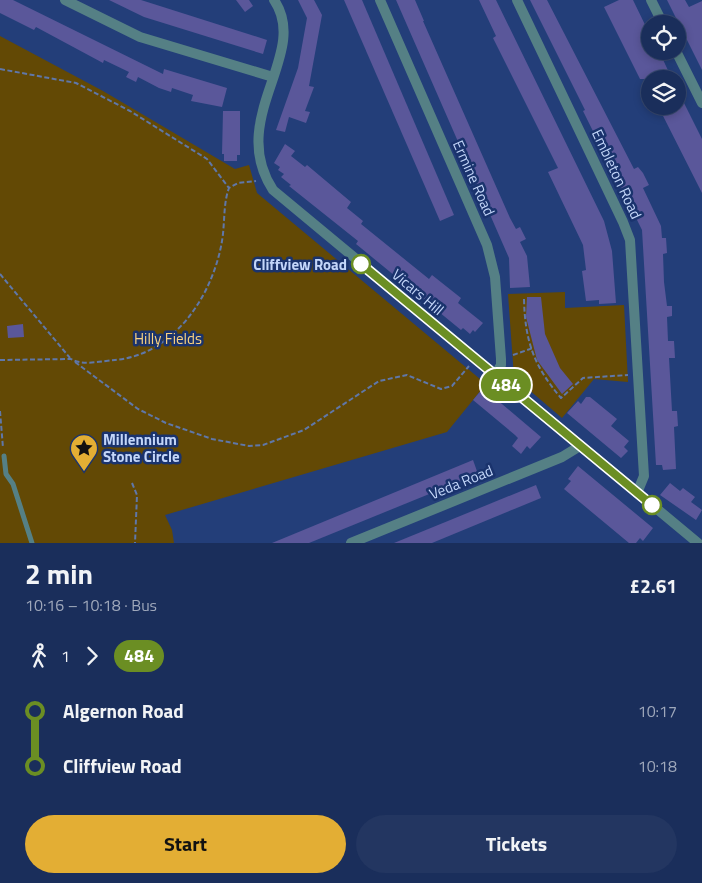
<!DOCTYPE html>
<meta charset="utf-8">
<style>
:root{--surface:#1a2e5b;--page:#233661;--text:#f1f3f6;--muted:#9fa8bb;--line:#384a71;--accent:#e3ae34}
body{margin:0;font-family:"Titillium Web",sans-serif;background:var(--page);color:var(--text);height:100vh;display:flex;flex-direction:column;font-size:19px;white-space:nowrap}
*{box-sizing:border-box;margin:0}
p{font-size:16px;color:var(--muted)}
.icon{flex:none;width:28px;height:28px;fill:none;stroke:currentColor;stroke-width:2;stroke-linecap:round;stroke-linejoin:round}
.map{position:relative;height:543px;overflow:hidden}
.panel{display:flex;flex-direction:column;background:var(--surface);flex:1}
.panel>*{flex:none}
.badge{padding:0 10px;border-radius:16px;font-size:18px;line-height:32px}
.tools{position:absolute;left:641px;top:15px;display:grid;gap:10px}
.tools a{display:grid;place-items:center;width:45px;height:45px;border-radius:50%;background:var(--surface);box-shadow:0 2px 8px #0003,0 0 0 1px var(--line);font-size:25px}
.map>.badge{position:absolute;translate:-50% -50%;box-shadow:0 0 0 2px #fff}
.legs{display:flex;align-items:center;gap:8px;height:55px;padding:0 25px;font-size:16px}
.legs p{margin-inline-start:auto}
.overview{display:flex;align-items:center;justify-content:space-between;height:85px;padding:0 25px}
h1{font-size:28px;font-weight:700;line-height:38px}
.button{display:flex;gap:10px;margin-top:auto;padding:10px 25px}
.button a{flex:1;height:58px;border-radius:30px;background:var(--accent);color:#111;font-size:20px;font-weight:700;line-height:58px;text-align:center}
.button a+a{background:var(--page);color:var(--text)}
ul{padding:0 25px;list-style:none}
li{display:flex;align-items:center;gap:18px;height:55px;font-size:19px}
li i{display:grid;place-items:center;width:8px;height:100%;margin:0 6px;background:currentColor}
li i::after{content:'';width:12px;height:12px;margin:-6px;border:4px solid;border-radius:50%;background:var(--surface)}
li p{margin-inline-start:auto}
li:first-child i{background:linear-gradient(#0000 50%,currentColor 0)}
li:last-child i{background:linear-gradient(currentColor 50%,#0000 0)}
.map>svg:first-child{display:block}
.green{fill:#634905}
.building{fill:#5a579a}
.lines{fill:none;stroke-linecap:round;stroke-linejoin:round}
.path{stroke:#5f77a9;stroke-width:2;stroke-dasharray:5 2.5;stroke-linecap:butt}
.service{stroke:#558085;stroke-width:5}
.minor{stroke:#558085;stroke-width:10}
.line-1-casing{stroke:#fff;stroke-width:11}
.line-1{stroke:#6b8e23;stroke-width:8}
.stop-1-dot{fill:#fff;stroke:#6b8e23;stroke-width:2.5}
.labels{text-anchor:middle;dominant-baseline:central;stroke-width:5;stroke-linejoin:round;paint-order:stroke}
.street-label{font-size:15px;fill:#c3d6f9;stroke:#1a336d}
.stop-label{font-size:15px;font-weight:bold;fill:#c3d6f9;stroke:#1a336d;text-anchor:end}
.park-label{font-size:15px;fill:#fbd381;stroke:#1a336d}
.poi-label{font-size:15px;font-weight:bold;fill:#c3d6f9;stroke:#1a336d;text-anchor:start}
</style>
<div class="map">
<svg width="702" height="543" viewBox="0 0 702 543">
<rect width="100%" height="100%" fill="#233e79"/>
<g class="green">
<path d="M0,36l103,55 132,78 14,-4 8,28 229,191 -39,48 -282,83 7,15 2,13h-174z"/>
<path d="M565,292v16l59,-3 4,77 -34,-3 -32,39 -48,-41 -6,-83z"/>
</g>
<g class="building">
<path d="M0,0h13l150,74 1,-5 63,19 -5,19 -31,-6 2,-6 -21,-7 -1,4 -12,-4 -21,-11 -2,5 -10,-5 3,-5 -25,-12 -1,3 -67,-36 -2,3 -34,-17z"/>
<path d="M109,0h32l126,40 -4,14 -119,-37z"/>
<path d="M236,0h13l4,6 -8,6z"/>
<path d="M298,0h16l8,15 -13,71 5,1 -9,24 5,1 -4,11 -17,-6 -4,15 -9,-2 22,-62 9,-50z"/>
<path d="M344,0h18l92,215 -14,6z"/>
<path d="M396,0h19l9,21h-1l87,197 6,11 4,-2 6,12 -6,3 7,14 3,31 -20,1 -1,-30z"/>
<path d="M479,0h17l108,221 8,30 4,52 -17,1v-4l-13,1 -4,-30 4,-1 -3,-25 -35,-73 10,-4 -65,-130 3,-2z"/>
<path d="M530,0h17l87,169 4,-2 5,6 6,12 -6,3 18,38 1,12h4l1,15 -4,1 1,28 3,24h5v10l-5,1 1,24h6l1,17h-6l3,53h5l1,15 -4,1 2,42 -13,1 -1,-5h-6l-14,-235 -59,-119 2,-1z"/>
<path d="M619,0h14l17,35v16h9l13,28h-32l-36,-72z"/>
<path d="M667,0h18l4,7 13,-6v69z"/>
<path d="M678,91l24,48v54l-44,-87h20z"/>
<path d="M223,111h17v44h-3v6h-13v-7h-2z"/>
<path d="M285,144l10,7 -4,5 14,11 2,-2 44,37 -4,6 16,13 -2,3 68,55 3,-4 29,23 -3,5 25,20 -8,9 -2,-2 -3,4 -7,-6 -2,2 -105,-86 2,-3 -69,-55 2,-1 -10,-8 3,-3 -6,-4 2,-3 -6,-4z"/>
<path d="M527,297h14l4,37 15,34 13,16 -11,10 -25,-34 -11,-43z"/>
<path d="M23,324l1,13 -16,1 -1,-12z"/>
<path d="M483,388l58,49 -11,12 -3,-3 -6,8 -9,-8 6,-8 -3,-3 -42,-35z"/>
<path d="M586,397h4l27,22 -6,7 18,15 -5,6 4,4 -7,7 -54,-45 11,-12 3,3z"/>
<path d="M473,460l5,14 -34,14 -135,55h-37z"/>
<path d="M578,466l75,62 -10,13 -3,-3 -4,5h-7l-65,-54 7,-8 -3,-2z"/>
<path d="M670,483l10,8 3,-3 12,9 -4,5 11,8 -6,10 -36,-25z"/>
<path d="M536,485l5,13 -109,45h-38z"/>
</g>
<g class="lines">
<g class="path">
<path d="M0,69l76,14 54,28 77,48 22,29"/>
<path d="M0,274l70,84"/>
<path d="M524,299c1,43 10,67 37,99l22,-20 45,-3"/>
<path d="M513,355l20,-7"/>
<path d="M0,360l71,-1c11,7 31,2 44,1 59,-5 98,-65 107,-119 3,-17 1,-37 7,-53l9,-5 18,-2"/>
<path d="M75,362l63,47 28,14 46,16 37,7 14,-1 41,-15 75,-49 28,-6 34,14 11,-3 17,-20"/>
<path d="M0,411l3,37"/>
<path d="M132,483l5,12 -2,48"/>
</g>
<path class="service" d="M4,456l2,18 7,10 19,59"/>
<g class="minor">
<path d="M65,0l75,37 133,40"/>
<path d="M274,0c37,54 -48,118 -1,190l425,353"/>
<path d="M380,0l107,245 8,32 6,82v6l-6,10"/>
<path d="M517,0l106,222 7,18 14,236 -7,17"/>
<path d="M651,0l12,24"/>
<path d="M676,51l26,52"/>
<path d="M351,543l211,-86 18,-11"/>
</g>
</g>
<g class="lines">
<g class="line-1-casing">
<path id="line-1" d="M361,264l291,241"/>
</g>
<use href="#line-1" class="line-1"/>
</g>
<defs>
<g id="sight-pin" transform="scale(1.4375)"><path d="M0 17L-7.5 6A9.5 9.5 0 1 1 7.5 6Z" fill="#e3ae34" stroke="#1a336d"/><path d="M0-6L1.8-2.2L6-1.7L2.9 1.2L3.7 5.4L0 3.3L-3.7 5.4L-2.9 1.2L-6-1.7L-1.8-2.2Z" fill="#111"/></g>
</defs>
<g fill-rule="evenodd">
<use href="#sight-pin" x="84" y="448"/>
</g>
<g class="stop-1-dot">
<circle cx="361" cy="264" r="9"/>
<circle cx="652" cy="505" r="9"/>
</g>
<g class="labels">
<g class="street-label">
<text transform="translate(617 174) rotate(65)">Embleton Road</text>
<text transform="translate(474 178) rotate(66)">Ermine Road</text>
<text transform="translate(418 292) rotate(40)">Vicars Hill</text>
<text transform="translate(461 482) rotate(-22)">Veda Road</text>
</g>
<g class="stop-label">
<text x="347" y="264">Cliffview Road</text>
</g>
<g class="park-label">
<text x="168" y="338">Hilly Fields</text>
</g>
<g class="poi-label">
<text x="103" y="439">Millennium<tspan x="103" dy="17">Stone Circle</tspan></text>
</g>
</g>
</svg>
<div class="tools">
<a><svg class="icon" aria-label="locate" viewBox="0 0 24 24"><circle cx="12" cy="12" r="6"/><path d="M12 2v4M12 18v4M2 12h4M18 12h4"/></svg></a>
<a><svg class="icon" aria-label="layers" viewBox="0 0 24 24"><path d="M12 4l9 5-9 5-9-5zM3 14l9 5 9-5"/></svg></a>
</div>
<b class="badge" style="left:506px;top:385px;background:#6b8e23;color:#fff">484</b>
</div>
<section class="panel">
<div class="overview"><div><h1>2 min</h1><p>10:16 – 10:18 · Bus</p></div><b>£2.61</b></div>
<div class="legs"><svg class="icon" aria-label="walk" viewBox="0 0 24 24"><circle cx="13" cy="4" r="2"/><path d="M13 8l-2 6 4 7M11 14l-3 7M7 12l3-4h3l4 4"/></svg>1<svg class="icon" aria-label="forward" viewBox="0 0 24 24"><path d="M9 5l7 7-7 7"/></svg><b class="badge" style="background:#6b8e23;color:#fff">484</b></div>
<ul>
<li><i style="color:#6b8e23"></i><b>Algernon Road</b><p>10:17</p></li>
<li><i style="color:#6b8e23"></i><b>Cliffview Road</b><p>10:18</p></li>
</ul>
<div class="button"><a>Start</a><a>Tickets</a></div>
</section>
